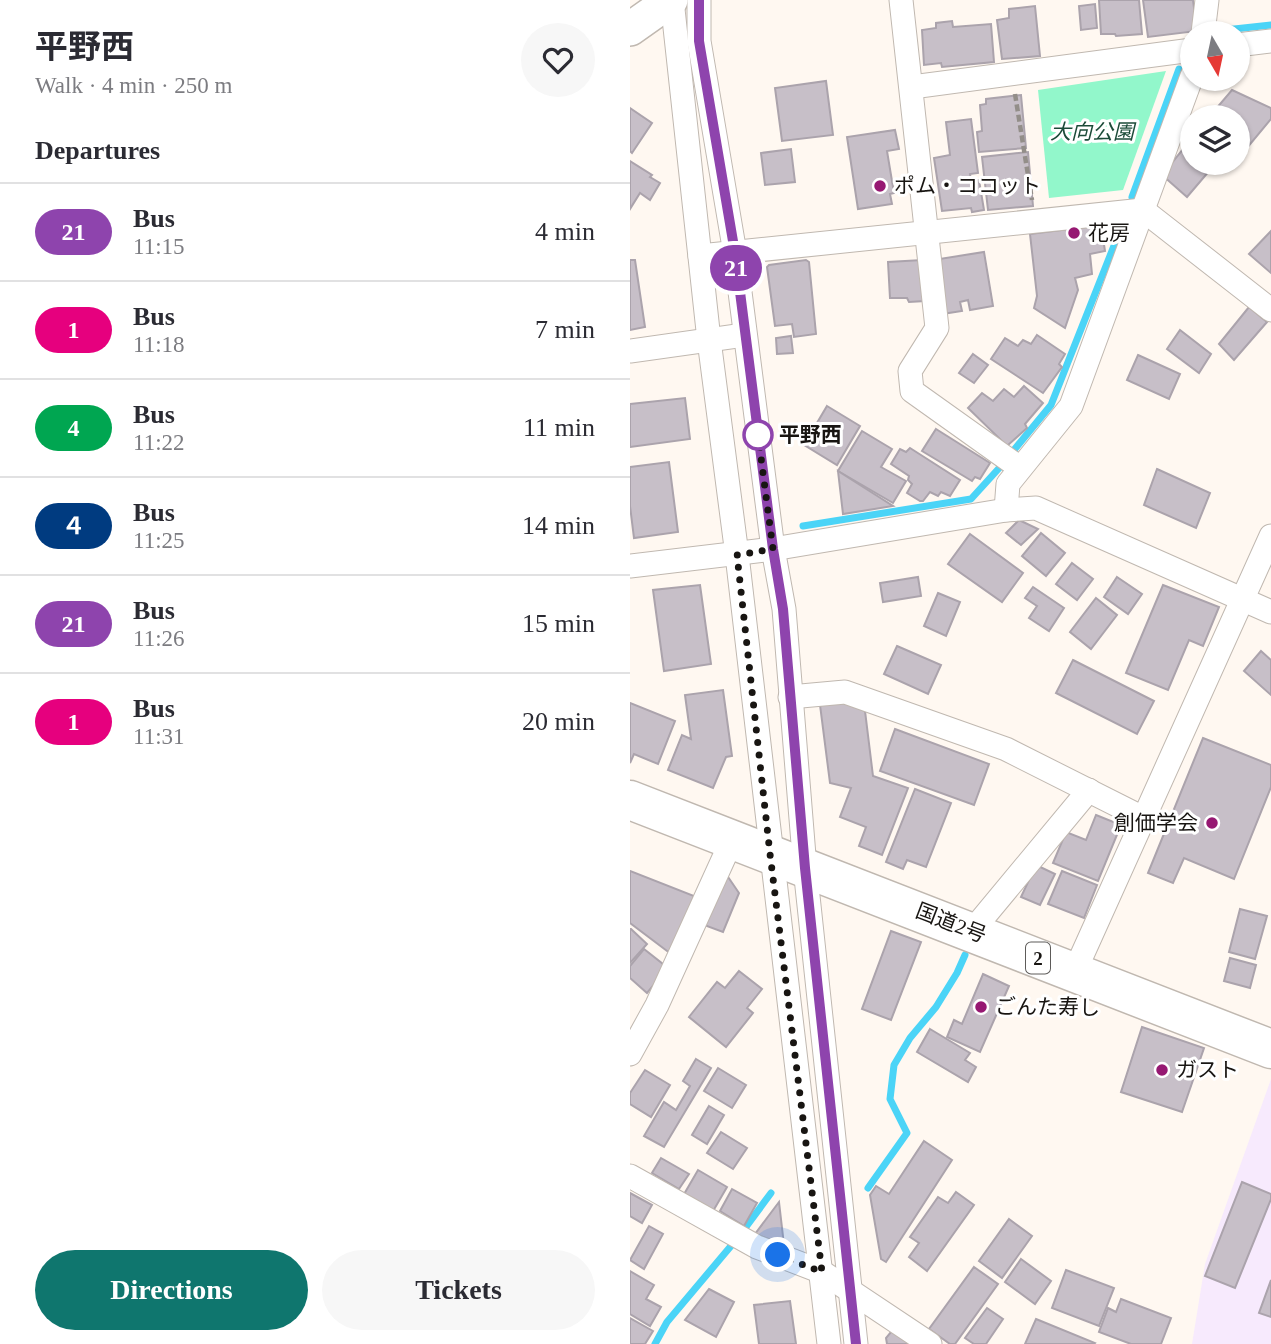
<!DOCTYPE html>
<meta charset="utf-8">
<style>
:root{--surface:#fff;--page:#f7f7f7;--text:#2b2b33;--muted:#7c7c81;--line:#e1e1e2;--accent:#0f766e}
body{margin:0;font-family:"Times New Roman","Noto Sans JP",serif;background:var(--page);color:var(--text);height:100vh;display:flex;flex-direction:column;font-size:26px;white-space:nowrap}
*{box-sizing:border-box;margin:0}
p{font-size:23px;color:var(--muted)}
.icon{flex:none;width:38px;height:38px;fill:none;stroke:currentColor;stroke-width:2;stroke-linecap:round;stroke-linejoin:round}
.map{position:relative;flex:1;overflow:hidden}
.side{display:flex;flex-direction:column;background:var(--surface);width:630px}
.side>*{flex:none}
.badge{padding:0 14px;border-radius:23px;font-size:24px;line-height:46px}
.needle{width:46px;rotate:171deg}
.fabs{position:absolute;left:550px;top:21px;display:grid;gap:14px}
.fabs a{display:grid;place-items:center;width:70px;height:70px;border-radius:50%;background:var(--surface);box-shadow:0 2px 5px #0004;font-size:35px}
.you{position:absolute;width:35px;height:35px;margin:-18px;border:5px solid #fff;border-radius:50%;background:#1a73e8;box-shadow:0 0 0 10px #1a73e833}
.map>.badge{position:absolute;translate:-50% -50%;box-shadow:0 0 0 4px #fff}
h2{padding:0 35px;font-size:26px;line-height:63px}
.round{display:grid;place-items:center;flex:none;width:74px;height:74px;border-radius:37px;background:var(--page)}
.summary{display:flex;align-items:center;justify-content:space-between;height:119px;padding:0 35px}
h1{font-size:33px;font-weight:700;line-height:52px}
.button{display:flex;gap:14px;margin-top:auto;padding:14px 35px}
.button a{flex:1;height:80px;border-radius:42px;background:var(--accent);color:#fff;font-size:28px;font-weight:700;line-height:80px;text-align:center}
.button a+a{background:var(--page);color:var(--text)}
ul{padding:0;list-style:none}
li{display:flex;align-items:center;gap:21px;height:98px;padding:0 35px;border-top:2px solid var(--line)}
li div{flex:1}
li b{display:block;font-size:26px}
li em{font-style:normal}
li .badge{min-width:77px;font-weight:700;text-align:center}
main{display:flex;flex:1;min-height:0}
.map>svg:first-child{display:block}
.commercial{fill:#f7eafd}
.green{fill:#92f7cb}
.lines{fill:none;stroke-linecap:round;stroke-linejoin:round}
.stream{stroke:#4bd4f7;stroke-width:7}
.building{fill:#c7bfc8;stroke:#aba3ac;stroke-width:2}
.street-casing{stroke:#c0b8b0;stroke-width:25}
.secondary-casing{stroke:#c0b8b0;stroke-width:36}
.highway-casing{stroke:#c0b8b0;stroke-width:41}
.path{stroke:#938e89;stroke-width:4.5;stroke-dasharray:7 3.5;stroke-linecap:butt}
.street{stroke:#fff;stroke-width:23}
.secondary{stroke:#fff;stroke-width:33}
.highway{stroke:#fff;stroke-width:38}
.line-casing{stroke:#fff;stroke-width:16}
.line{stroke:#8e44ad;stroke-width:10}
.walk{stroke:#181512;stroke-width:7;stroke-dasharray:0 12.6}
.poi-dot{fill:#961872;stroke:#fff;stroke-width:2.5}
.stop-dot{fill:#fff;stroke:#8e44ad;stroke-width:3.5}
.labels{text-anchor:middle;dominant-baseline:central;stroke-width:6;stroke-linejoin:round;paint-order:stroke}
.shield{fill:#fff;stroke:#5d5b59;stroke-width:2}
.shield-label{font-size:19px;font-weight:bold;fill:#181512}
.park-label{font-size:21px;font-style:italic;fill:#1b4b38;stroke:#fff}
.poi-label{font-size:21px;fill:#181512;stroke:#fff;text-anchor:start}
.stop-label{font-size:21px;font-weight:bold;fill:#181512;stroke:#fff;text-anchor:start}
.street-label{font-size:21px;fill:#181512;stroke:#fff}
</style>
<main>
<section class="side">
<div class="summary"><div><h1>平野西</h1><p>Walk · 4 min · 250 m</p></div><a class="round"><svg class="icon" aria-label="heart" viewBox="0 0 24 24"><path d="M12 20l-8-8c-3-5 5-10 8-4 3-6 11-1 8 4z"/></svg></a></div>
<h2>Departures</h2>
<ul>
<li><span class="badge" style="background:#8e44ad;color:#fff">21</span><div><b>Bus</b><p>11:15</p></div><em>4 min</em></li>
<li><span class="badge" style="background:#e6007e;color:#fff">1</span><div><b>Bus</b><p>11:18</p></div><em>7 min</em></li>
<li><span class="badge" style="background:#00a651;color:#fff">4</span><div><b>Bus</b><p>11:22</p></div><em>11 min</em></li>
<li><span class="badge" style="background:#003b80;color:#fff">４</span><div><b>Bus</b><p>11:25</p></div><em>14 min</em></li>
<li><span class="badge" style="background:#8e44ad;color:#fff">21</span><div><b>Bus</b><p>11:26</p></div><em>15 min</em></li>
<li><span class="badge" style="background:#e6007e;color:#fff">1</span><div><b>Bus</b><p>11:31</p></div><em>20 min</em></li>
</ul>
<div class="button"><a>Directions</a><a>Tickets</a></div>
</section>
<div class="map">
<svg width="641" height="1344" viewBox="0 0 641 1344">
<rect width="100%" height="100%" fill="#fff8f1"/>
<path class="commercial" d="M641,1079v265h-79l13,-80z"/>
<path class="green" d="M536,71l-43,119 -74,8 -11,-108z"/>
<g class="lines">
<g class="stream">
<path d="M595,30l46,-5"/>
<path d="M502,197l47,-128"/>
<path d="M384,450l37,-45 72,-182"/>
<path d="M173,526l168,-27 30,-33"/>
<path d="M238,1188l39,-55 -17,-34 4,-34 16,-27 26,-31 21,-34 8,-18"/>
<path d="M110,1235l31,-42"/>
<path d="M25,1344l12,-22 69,-82"/>
</g>
</g>
<g class="building">
<path d="M469,0h40l3,34 -26,2 -1,-2h-14z"/>
<path d="M513,0h50l4,31 -49,6z"/>
<path d="M465,4l2,24 -16,2 -2,-24z"/>
<path d="M405,6l5,50 -38,3 -5,-39 12,-2v-9z"/>
<path d="M322,21l1,6 38,-3 3,38 -52,5 -1,-4 -17,2 -2,-35 14,-2v-5z"/>
<path d="M196,81l7,54 -51,6 -7,-53z"/>
<path d="M602,90l39,18v11l-34,41v-43h-28z"/>
<path d="M391,95l5,53 -47,4 -2,-20 5,-1 -2,-26 6,-1v-5z"/>
<path d="M0,108l22,15 -20,30 -2,-2z"/>
<path d="M341,119l7,54 -8,1 1,7 8,-1 5,30 -12,2 -1,-4 -29,3 -8,-53 16,-3 -4,-33z"/>
<path d="M265,130l4,19 -12,2 7,42 -4,1 2,10 -34,5 -11,-72z"/>
<path d="M562,138v25h24l-29,34 -25,-22z"/>
<path d="M161,149l4,33 -30,3 -4,-32z"/>
<path d="M398,152l5,54 -45,4 -6,-53z"/>
<path d="M0,161l22,14 -2,2 10,6 -10,17 -10,-7 -10,16z"/>
<path d="M471,225l4,26 -15,3 2,20 -17,4 3,12 -13,38 -31,-20 3,-12 -7,-62z"/>
<path d="M641,231v42l-22,-19z"/>
<path d="M354,252l9,54 -23,4 -2,-10 -8,2 2,9 -20,3 -9,-54z"/>
<path d="M0,260h5l10,67 -15,3z"/>
<path d="M176,260l3,2 7,72 -22,3 -2,-13 -17,2 -8,-59 2,-2z"/>
<path d="M292,260l3,41 -16,1 -2,-4h-17l-2,-36z"/>
<path d="M619,307l18,15 -33,38 -15,-16z"/>
<path d="M550,330l31,24 -12,19 -32,-24z"/>
<path d="M407,335l28,19 -6,10 3,3 -19,26 -52,-34 14,-21 13,8 5,-6 8,4z"/>
<path d="M161,336l2,17 -16,1 -1,-16z"/>
<path d="M343,354l15,11 -14,18 -15,-10z"/>
<path d="M508,355l42,19 -11,25 -42,-19z"/>
<path d="M394,386l19,17 -18,21 2,4 -20,18 -39,-38 14,-15 11,8 11,-12 10,8z"/>
<path d="M55,398l5,41 -60,8v-43z"/>
<path d="M197,406l33,20 -23,39 -33,-20z"/>
<path d="M306,429l54,34 -10,16 -5,-2 -3,4 -50,-30z"/>
<path d="M232,431l30,18 -11,18 25,14 -13,22 -55,-32z"/>
<path d="M280,448l50,32 -10,16 -9,-4 -3,4 -8,-4 -7,9h-3l-13,-8 5,-9 -4,-4 1,-4 -18,-12 9,-15 6,3z"/>
<path d="M39,462l9,70 -44,6 -4,-32v-39z"/>
<path d="M527,469l53,24 -14,35 -52,-23z"/>
<path d="M208,471l55,35 -50,8z"/>
<path d="M389,520l19,9 -17,16 -15,-12z"/>
<path d="M411,533l24,20 -19,23 -24,-20z"/>
<path d="M340,534l53,39 -21,29 -54,-38z"/>
<path d="M442,563l21,16 -16,21 -21,-16z"/>
<path d="M288,577l3,19 -38,6 -3,-19z"/>
<path d="M487,577l25,17 -14,20 -24,-17z"/>
<path d="M70,585l11,79 -47,7 -11,-81z"/>
<path d="M533,585l56,22 -16,39 -14,-6 -21,50 -42,-17z"/>
<path d="M403,587l31,21 -15,23 -20,-13 8,-12 -12,-8z"/>
<path d="M308,593l22,9 -14,34 -22,-10z"/>
<path d="M466,598l21,17 -26,34 -21,-17z"/>
<path d="M267,646l44,19 -13,29 -44,-20z"/>
<path d="M631,651l10,9v35l-27,-24z"/>
<path d="M443,660l81,41 -17,33 -81,-41z"/>
<path d="M93,690l9,66 -6,1 -13,31 -45,-18 14,-35 9,4 -6,-44z"/>
<path d="M217,702l18,9 8,65 35,12 -26,67 -23,-9 7,-19 -26,-10 11,-29 -21,-5 -10,-78z"/>
<path d="M0,703l45,18 -17,43 -24,-10 -4,9z"/>
<path d="M265,729l94,35 -15,41 -94,-34z"/>
<path d="M573,738l68,27v22l-37,92 -50,-21 -11,25 -25,-10z"/>
<path d="M285,789l36,14 -25,64 -19,-7 -4,9 -17,-7z"/>
<path d="M466,815l25,10 -23,56 -45,-18 13,-31 20,8z"/>
<path d="M406,865l19,9 -15,31 -19,-8z"/>
<path d="M0,871l64,25 -23,58 -41,-31z"/>
<path d="M94,871l15,22 -16,39 -19,-7z"/>
<path d="M432,871l35,14 -13,33 -36,-14z"/>
<path d="M610,909l27,7 -12,43 -26,-7z"/>
<path d="M1,929l16,15 -17,19v-34z"/>
<path d="M261,931l30,11 -30,78 -29,-11z"/>
<path d="M14,949l24,19 -21,25 -17,-15v-12z"/>
<path d="M600,958l26,7 -6,23 -26,-7z"/>
<path d="M109,971l23,18 -15,19 6,5 -27,34 -37,-30 28,-35 8,6z"/>
<path d="M353,974l26,12 -29,66 -33,-15 7,-17 8,4z"/>
<path d="M512,1027l62,21 -22,64 -61,-20z"/>
<path d="M300,1029l40,24 -5,7 11,7 -8,15 -51,-30z"/>
<path d="M66,1059l15,9 -47,79 -20,-11 20,-34 12,8 14,-24 -7,-5z"/>
<path d="M88,1068l28,17 -14,23 -28,-17z"/>
<path d="M15,1070l25,15 -19,32 -21,-13v-11z"/>
<path d="M79,1106l15,9 -17,29 -15,-9z"/>
<path d="M91,1132l26,16 -14,21 -26,-16z"/>
<path d="M294,1141l28,19 -66,102 -5,-3 -11,-64 6,-9 13,8z"/>
<path d="M31,1158l28,16 -10,15 -27,-16z"/>
<path d="M68,1170l29,17 -15,26 -29,-17z"/>
<path d="M612,1182l29,12v5l-36,89 -30,-12z"/>
<path d="M102,1189l25,14 -13,23 -24,-15z"/>
<path d="M326,1192l18,13 -47,66 -18,-14 10,-14 -9,-6 28,-40 10,6z"/>
<path d="M0,1193l22,12 -10,18 -12,-7z"/>
<path d="M149,1202l5,43 -29,-11z"/>
<path d="M379,1219l23,17 -30,42 -23,-17z"/>
<path d="M19,1226l14,8 -19,35 -14,-9z"/>
<path d="M391,1259l30,22 -16,23 -30,-22z"/>
<path d="M344,1267l24,17 -43,60h-5l-21,-15z"/>
<path d="M436,1270l48,18 -15,38 -47,-18z"/>
<path d="M0,1271l24,14 -8,14 15,8 -11,19 -20,-12z"/>
<path d="M641,1280v37l-12,-4z"/>
<path d="M79,1289l25,13 -18,35 -31,-17z"/>
<path d="M491,1299l50,19 -10,26h-30l-32,-12 9,-24 8,4z"/>
<path d="M160,1301l6,43h-37l-5,-39z"/>
<path d="M357,1308l16,11 -17,25h-12l-9,-6z"/>
<path d="M0,1318l23,13 -8,13h-15z"/>
<path d="M406,1319l59,24 -1,1h-69z"/>
<path d="M265,1327l23,17h-31l-1,-6z"/>
</g>
<g class="lines">
<g class="street-casing">
<g id="street">
<path d="M42,0l37,340 28,215 92,789"/>
<path d="M69,0v41l36,212 38,296 11,60 21,259 51,476"/>
<path d="M271,0l36,328 -27,43 2,20 108,77"/>
<path d="M573,33l4,-33"/>
<path d="M607,45l34,-4"/>
<path d="M282,87l280,-37"/>
<path d="M70,256l443,-46 128,100"/>
<path d="M0,351l114,-16"/>
<path d="M376,510l2,-26 63,-78 121,-330"/>
<path d="M0,566l143,-17 233,-39 30,-2 235,104"/>
<path d="M160,697l55,-5 161,57 139,70"/>
<path d="M342,931l117,-141"/>
<path d="M444,973l197,-437"/>
<path d="M0,1054l27,-49 75,-165"/>
<path d="M0,1176l127,71 65,25 108,72"/>
</g>
</g>
<g class="secondary-casing">
<path id="secondary" d="M0,29l41,-29"/>
</g>
<g class="highway-casing">
<path id="highway" d="M0,800l641,249"/>
</g>
<path class="path" d="M385,94l17,106"/>
<use href="#street" class="street"/>
<use href="#secondary" class="secondary"/>
<use href="#highway" class="highway"/>
</g>
<g class="lines">
<g class="line-casing">
<path id="line" d="M69,0v41l36,212 38,296 10,60 22,259 51,476"/>
</g>
<use href="#line" class="line"/>
<path class="walk" d="M128,435l15,114 -36,6 33,299 52,418 -44,-17"/>
</g>
<g class="poi-dot">
<circle cx="250" cy="186" r="7"/>
<circle cx="444" cy="233" r="7"/>
<circle cx="582" cy="823" r="7"/>
<circle cx="351" cy="1007" r="7"/>
<circle cx="532" cy="1070" r="7"/>
</g>
<circle class="stop-dot" cx="128" cy="435" r="14"/>
<g class="labels">
<rect class="shield" x="396" y="942.5" width="24" height="31" rx="5"/>
<g class="shield-label">
<text x="408" y="958">2</text>
</g>
<g class="park-label">
<text x="462" y="132">大向公園</text>
</g>
<g class="poi-label">
<text x="264" y="186">ポム・ココット</text>
<text x="458" y="233">花房</text>
<text x="568" y="823" text-anchor="end">創価学会</text>
<text x="365" y="1007">ごんた寿し</text>
<text x="546" y="1070">ガスト</text>
</g>
<g class="stop-label">
<text x="149" y="435">平野西</text>
</g>
<g class="street-label">
<text transform="translate(321 923) rotate(21)">国道2号</text>
</g>
</g>
</svg>
<div class="fabs">
<a><svg class="needle" viewBox="-14 -14 28 28"><path d="M0-13l5 13h-10z" fill="#e53935"/><path d="M0 13l5-13h-10z" fill="#7c7c81"/></svg></a>
<a><svg class="icon" aria-label="layers" viewBox="0 0 24 24"><path d="M12 4l9 5-9 5-9-5zM3 14l9 5 9-5"/></svg></a>
</div>
<div class="you" style="left:148px;top:1255px"></div>
<b class="badge" style="left:106px;top:268px;background:#8e44ad;color:#fff">21</b>
</div>
</main>
